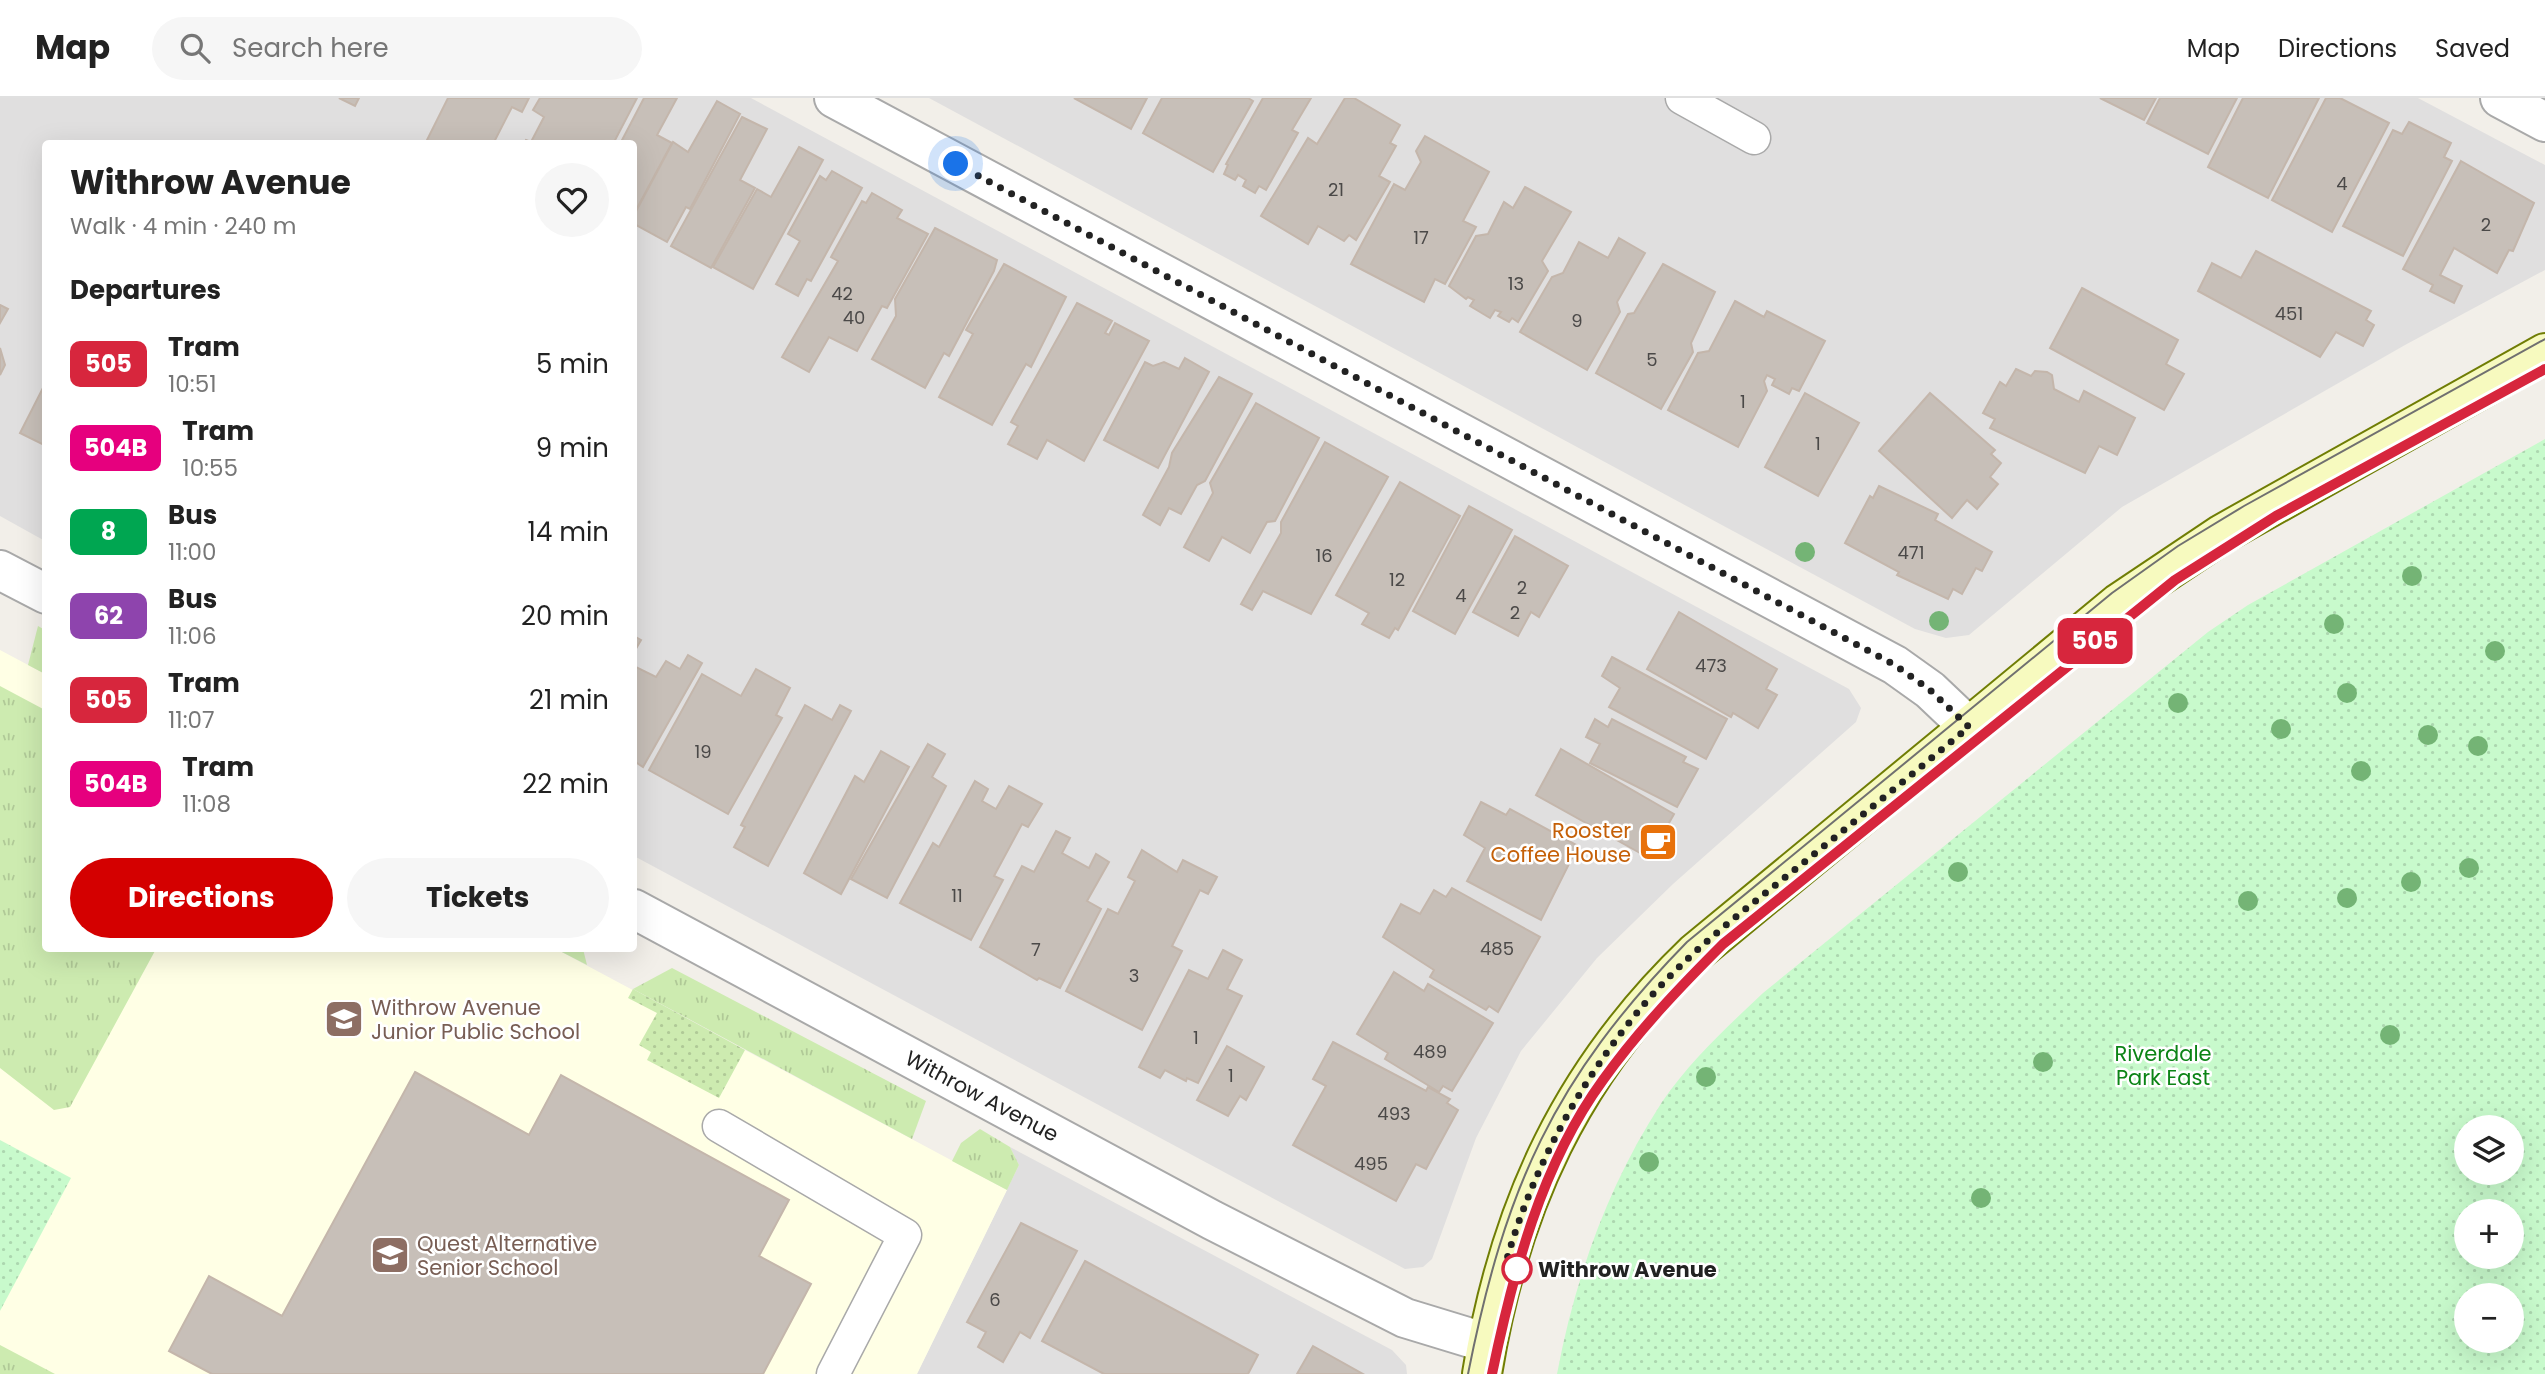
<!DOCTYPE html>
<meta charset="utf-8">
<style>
:root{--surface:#fff;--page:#f6f6f6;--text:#222;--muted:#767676;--line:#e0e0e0;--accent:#d40000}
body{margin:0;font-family:Poppins,sans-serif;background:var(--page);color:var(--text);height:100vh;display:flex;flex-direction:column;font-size:26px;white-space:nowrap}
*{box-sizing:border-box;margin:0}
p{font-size:23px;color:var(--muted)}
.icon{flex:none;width:38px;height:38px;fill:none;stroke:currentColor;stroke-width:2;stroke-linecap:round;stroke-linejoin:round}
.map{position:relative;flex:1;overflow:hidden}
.panel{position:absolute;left:42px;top:42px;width:595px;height:812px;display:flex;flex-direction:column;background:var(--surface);border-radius:7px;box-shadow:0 7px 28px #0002}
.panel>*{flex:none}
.badge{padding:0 14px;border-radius:10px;font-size:24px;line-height:46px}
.tools{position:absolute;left:2454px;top:1017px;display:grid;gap:14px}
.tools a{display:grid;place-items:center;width:70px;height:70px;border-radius:50%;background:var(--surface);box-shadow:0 7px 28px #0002;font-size:35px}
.you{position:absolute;width:35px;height:35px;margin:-18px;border:5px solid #fff;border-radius:50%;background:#1a73e8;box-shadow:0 0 0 10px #1a73e833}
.map>.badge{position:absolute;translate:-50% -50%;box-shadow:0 0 0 4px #fff}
h2{padding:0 28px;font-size:26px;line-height:63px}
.round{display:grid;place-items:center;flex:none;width:74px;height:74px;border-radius:37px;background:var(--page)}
.head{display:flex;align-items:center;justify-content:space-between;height:119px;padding:0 28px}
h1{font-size:33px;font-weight:700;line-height:52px}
.action{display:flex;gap:14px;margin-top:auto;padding:14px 28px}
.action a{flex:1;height:80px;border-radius:42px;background:var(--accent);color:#fff;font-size:28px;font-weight:700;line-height:80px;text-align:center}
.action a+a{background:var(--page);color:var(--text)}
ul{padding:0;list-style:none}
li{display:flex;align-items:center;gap:21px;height:84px;padding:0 28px}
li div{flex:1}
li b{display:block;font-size:26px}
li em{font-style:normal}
li .badge{min-width:77px;font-weight:700;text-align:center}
header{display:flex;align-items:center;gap:42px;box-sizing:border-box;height:98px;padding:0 35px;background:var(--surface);border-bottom:2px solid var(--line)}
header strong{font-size:33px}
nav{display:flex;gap:38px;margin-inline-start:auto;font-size:24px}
.search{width:490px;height:63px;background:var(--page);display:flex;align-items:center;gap:18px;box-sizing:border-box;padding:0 24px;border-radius:38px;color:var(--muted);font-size:26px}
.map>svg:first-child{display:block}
.residential{fill:#e0dfdf}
.education{fill:#ffffe5}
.grass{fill:url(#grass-tufts)}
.park{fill:url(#park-dots);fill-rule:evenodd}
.garden{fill:url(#garden-dots)}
.building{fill:#c7bfb8;stroke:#c4b6ab;stroke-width:2}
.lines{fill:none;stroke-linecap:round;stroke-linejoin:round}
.lane-casing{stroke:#a9a9a9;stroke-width:35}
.street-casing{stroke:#a9a9a9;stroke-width:42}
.secondary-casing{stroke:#707d05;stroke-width:42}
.lane{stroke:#fff;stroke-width:32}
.street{stroke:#fff;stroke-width:38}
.secondary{stroke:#f7fabf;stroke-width:38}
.tram{stroke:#707070;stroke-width:2}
.tree{fill:#74b475}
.line-casing{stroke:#fff;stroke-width:16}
.line{stroke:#d7263d;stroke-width:10}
.walk{stroke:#222;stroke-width:7;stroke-dasharray:0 12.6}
.stop-dot{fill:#fff;stroke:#d7263d;stroke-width:3.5}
.labels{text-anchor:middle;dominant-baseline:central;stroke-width:5;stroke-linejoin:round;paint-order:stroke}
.number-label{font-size:18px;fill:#4b4948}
.food-label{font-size:21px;fill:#c56008;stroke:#fff;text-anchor:end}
.education-label{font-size:21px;fill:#785e54;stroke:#fff;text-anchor:start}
.park-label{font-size:21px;fill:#0c8416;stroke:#fff}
.street-label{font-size:21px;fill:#222;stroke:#fff}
.stop-label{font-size:21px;font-weight:bold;fill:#222;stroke:#fff;text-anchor:start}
</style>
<header>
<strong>Map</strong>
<div class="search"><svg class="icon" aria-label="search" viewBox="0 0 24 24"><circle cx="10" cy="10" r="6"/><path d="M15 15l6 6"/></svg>Search here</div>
<nav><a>Map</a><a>Directions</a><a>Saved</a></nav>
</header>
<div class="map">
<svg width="2545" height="1276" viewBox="0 0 2545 1276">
<defs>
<pattern id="grass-tufts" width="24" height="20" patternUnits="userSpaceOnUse" patternTransform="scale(1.75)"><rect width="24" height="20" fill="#cdebb0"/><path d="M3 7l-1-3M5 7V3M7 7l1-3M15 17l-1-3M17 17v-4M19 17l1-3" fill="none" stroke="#b0c997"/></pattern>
<pattern id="park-dots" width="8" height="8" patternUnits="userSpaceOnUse" patternTransform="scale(1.75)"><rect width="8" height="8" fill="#c8facc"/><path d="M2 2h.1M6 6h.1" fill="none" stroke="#acd6af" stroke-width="1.8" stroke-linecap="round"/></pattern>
<pattern id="garden-dots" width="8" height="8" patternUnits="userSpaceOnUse" patternTransform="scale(1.75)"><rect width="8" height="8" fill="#cdebb0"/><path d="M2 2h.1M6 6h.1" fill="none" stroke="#b0c997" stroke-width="1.8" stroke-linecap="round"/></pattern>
</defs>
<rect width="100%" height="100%" fill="#f2efe9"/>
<g class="residential">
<path d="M0,0h751l1098,591 12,19 -5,14 -183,162 -76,74 -76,93 -45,87 -44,121 -9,8 -18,2 -771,-413v-712h-588l-1,397 -45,-25z"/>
<path d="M929,0h1489l127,67v105l-140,75 -283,162 -153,128 -23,3 -31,-9z"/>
<path d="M1010,1049l382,203 14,15 1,9h-490l102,-209z"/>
</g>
<path class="education" d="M0,552l45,24 1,274 510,1 451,241 -90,184h-917z"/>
<g class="grass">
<path d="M38,528l7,4v44l-17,-9z"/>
<path d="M0,588l45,24 1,238 110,1 -86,158 -16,3 -54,-42z"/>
<path d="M556,851h27l4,16z"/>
<path d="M672,870l254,133 -14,38 -279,-150z"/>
<path d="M980,1031l30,18 9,18 -12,25 -55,-29 9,-18z"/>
<path d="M0,1247l55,29h-55z"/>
</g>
<g class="park">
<path d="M2545,341v935h-988c18,-96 51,-189 105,-272 28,-41 65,-75 101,-109l445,-361 40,-27zM2466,1029h45v45h-45zM2466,1113h45v45h-45zM2466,1197h45v45h-45z"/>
<path d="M0,1042l71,38 -71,133z"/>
</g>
<path class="garden" d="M633,891l112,61 -26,48 -72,-38 4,-8 -12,-7 18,-32 -29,-15z"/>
<g class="building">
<path d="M339,0h20l-4,8z"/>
<path d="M448,0h81l-7,14 -10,-5 -19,37h-68z"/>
<path d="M540,0h97l-24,46h-89l2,-4 5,2 13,-25 -11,-7z"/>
<path d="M644,0h33l-20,37 15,8 -38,71v-70h-14z"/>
<path d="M1074,0h73l-16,31z"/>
<path d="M1162,0h86l5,3 -40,71 -70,-39z"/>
<path d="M1263,0h48l-19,32 6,3 -32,57 -7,-4 -4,7 -12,-7 3,-6 -8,-5 -3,5 -11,-6 4,-9 -2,-1z"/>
<path d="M1345,0h9l46,27 -10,18 6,3 -17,30 11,6 -34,58 -7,-5 -5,6 -26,-15 -10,18 -47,-28 47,-78 9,6z"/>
<path d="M2100,0h56l-12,22z"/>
<path d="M2160,0h77l-29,56 -61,-31z"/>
<path d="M2243,0h76l-51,100 -60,-31z"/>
<path d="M2326,0h14l49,25 -57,109 -60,-32z"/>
<path d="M717,3l23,13 -50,95 -4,-2 -19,35 -33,-18v-9l39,-73 15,10z"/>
<path d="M742,19l25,12 -27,51 15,8 -44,80 -40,-22z"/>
<path d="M2409,24l42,21 -7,14 8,4 -49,95 -60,-30 50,-96 9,4z"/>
<path d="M1425,38l64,36 -26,49 13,6 -31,57 -10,-5 -11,23 -73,-38 43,-80 11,6 16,-28 -5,-11z"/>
<path d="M799,49l24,13 -70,129 -40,-22 44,-78 14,8z"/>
<path d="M2461,63l73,42 -21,48 -4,-1 -12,23 -43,-25 -14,27 22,11 -8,17 -24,-12 3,-6 -30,-16z"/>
<path d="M832,73l30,17 -51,93 -4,-2 -9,17 -22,-12 24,-43 -12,-7 32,-58 6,4z"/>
<path d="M1525,89l46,25 -29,49 6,10 -30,51 -6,-4 -3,4 -11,-6 3,-4 -6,-2 -5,8 -20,-12 4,-6 -6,-3 -2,2 -17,-13 27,-50 12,-2 16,-32 9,6z"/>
<path d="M872,95l30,17 -5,8 31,16 -41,74 -5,-2 -25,45 -28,-14 -20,35 -27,-15 56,-96 -7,-4 31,-56 4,2z"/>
<path d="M935,130l62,32 -3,11 -45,85 -5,-3 -19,35 -53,-29 24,-43 -1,-17z"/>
<path d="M1619,140l26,15 -28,49 3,10 -33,58 -67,-38 32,-55 11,-4 16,-31 29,16z"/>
<path d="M2256,153l115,60 -5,9 8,5 -11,21 -27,-14 -16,25 -122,-66 14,-28 29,15z"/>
<path d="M1004,166l62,33 -35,70 -5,-3 -34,61 -53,-28 34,-63 -7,-4z"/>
<path d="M1663,166l52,28 -24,51 2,9 -32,57 -65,-36 32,-59 6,-1z"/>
<path d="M2082,190l96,52 -12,24 18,10 -20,36 -114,-62z"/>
<path d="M1735,203l29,16 3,-6 58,30 -26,50 -7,-3 -3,6 -17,-9 3,-6 -8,-4 -3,6 3,10 -29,56 -70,-37 30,-57 11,-2z"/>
<path d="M1077,205l35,18 -7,12 4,2 6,-12 34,18 -65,120 -37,-21 -10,19 -29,-15 10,-18 -7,-4z"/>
<path d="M0,207l8,4 -8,14z"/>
<path d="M0,250l5,17 -5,10z"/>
<path d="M1185,260l24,14 -51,96 -54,-28 41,-78 8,4 11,-4 15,7z"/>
<path d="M2016,271l15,7 4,-5 12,1 5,3 2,14 25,13 5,-11 51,27 -18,37 -18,-9 -14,27 -95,-45 5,-9 -12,-6 17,-31 6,4z"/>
<path d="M1219,279l33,17 -47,87 -8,4 -16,29 -12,-6 -9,17 -17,-10 26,-48 3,-14z"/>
<path d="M46,284v64l-26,-13z"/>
<path d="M1805,295l54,30 -41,73 -53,-29z"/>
<path d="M1930,295l65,57 -4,4 10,9 -11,14 8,7 -21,25 -10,-9 -15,18 -73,-67z"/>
<path d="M1256,305l63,35 -44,83 -8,1 -17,31 -28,-16 -13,24 -25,-14 29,-54 -3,-10z"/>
<path d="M1325,344l63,35 -77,137 -48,-23 -11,19 -11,-6 40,-71v-11z"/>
<path d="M1400,384l60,34 -62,114 -3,-2 -6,10 -27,-14 7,-11 -33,-18z"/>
<path d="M1879,388l59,28 -3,6 57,32 -10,19 -6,-3 -14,26 -9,-5 -5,10 -51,-24 2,-3 -54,-29 25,-47 3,2z"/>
<path d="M1469,408l43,24 -57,104 -42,-23z"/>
<path d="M1515,438l53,30 -29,51 -8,-5 -13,24 -45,-24z"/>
<path d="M1679,514l98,57 -11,20 11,6 -19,33 -25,-15 -2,4 -84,-48z"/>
<path d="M634,538l7,4 -7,12z"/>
<path d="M688,557l14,8 -59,104 -9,-6v-95l22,11 10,-16 14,8z"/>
<path d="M1612,559l115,62 -21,40 -97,-52 11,-19 -18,-12z"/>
<path d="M756,571l34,19 -14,27 6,3 -54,96 -79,-44 53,-96 39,22z"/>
<path d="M805,607l27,15 8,-15 11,6 -83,155 -34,-19 11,-20 -4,-2z"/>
<path d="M1595,621l13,8 4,-8 74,38 -3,5 15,7 -21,38 -87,-44 10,-19 -14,-7z"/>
<path d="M928,646l17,10 -13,23 14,9 -59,112 -36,-19z"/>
<path d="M1561,651l113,65 -25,44 -113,-63z"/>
<path d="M881,653l28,16 -68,127 -37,-21 51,-97 9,6z"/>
<path d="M975,683l13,8 -6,12 14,8 13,-23 33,18 -14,23 -6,-3 -28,52 9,4 -32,60 -71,-37 33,-60 6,4z"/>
<path d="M1481,704l25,13 4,-6 68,37 -37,74 -74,-39 18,-33 -21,-13z"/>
<path d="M1056,733l14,7 -8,15 27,15 7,-14 13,8 -22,39 14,8 -41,79 -21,-10 -2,2 -57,-33 42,-81 12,6z"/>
<path d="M1142,752l35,22 6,-12 34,17 -9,17 -8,-4 -28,56 10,5 -40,79 -76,-39 42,-82 10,5 17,-33 -7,-4z"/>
<path d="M1452,790l88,49 -42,75 -9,-6 -3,4 -56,-33 4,-7 -51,-33 18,-33 19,10 14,-24 12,7z"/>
<path d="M1223,852l19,10 -15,29 15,7 -44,87 -11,-5 -1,3 -21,-11 -5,8 -21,-11 50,-97 19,9z"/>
<path d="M1394,874l30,19 4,-7 65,39 -41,68 -9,-5 -4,6 -54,-33 3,-6 -31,-19z"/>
<path d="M1333,944l93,49 2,-4 22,12 -3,4 11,7 -32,59 -10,-5 -20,37 -103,-56 33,-59 -13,-7z"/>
<path d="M1227,948l37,21 -18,33 -6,-4 -12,20 -31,-16z"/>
<path d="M415,974l114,63 32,-60 228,125 -30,56 52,28 -48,90h-551l-43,-23 40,-75 73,40z"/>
<path d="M1021,1125l56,28 -47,87 -10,-6 -17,30 -25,-15 8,-15 -19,-10z"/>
<path d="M1085,1163l173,94 -10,19h-144l-62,-33z"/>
<path d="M1313,1248l50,28h-66z"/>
</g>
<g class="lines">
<g class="lane-casing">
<g id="lane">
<path d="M1682,0l72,40"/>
<path d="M719,1028l186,109 -72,139"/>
</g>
</g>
<g class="street-casing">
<g id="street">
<path d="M834,0l1061,567 35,25 39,37"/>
<path d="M2500,0l45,24"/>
<path d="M0,472l46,24"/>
<path d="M634,811l578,311 193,98 82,25"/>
</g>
</g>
<g class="secondary-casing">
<path id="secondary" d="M1482,1276c27,-168 90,-303 213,-421l424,-350 103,-69 323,-181"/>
</g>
<use href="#lane" class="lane"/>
<use href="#street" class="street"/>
<use href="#secondary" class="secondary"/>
<g class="tram">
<path d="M1468,1276c37,-186 85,-295 219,-432l425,-349 66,-47 66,-40 301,-167"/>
<path d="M1492,1276c21,-101 49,-209 111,-294 35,-49 77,-93 120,-136l452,-364c119,-79 246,-143 370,-211"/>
</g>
</g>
<g class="tree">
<circle cx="1805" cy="454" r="10"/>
<circle cx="2412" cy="478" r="10"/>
<circle cx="1939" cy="523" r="10"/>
<circle cx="2334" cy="526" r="10"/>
<circle cx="2495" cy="553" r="10"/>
<circle cx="2347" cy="595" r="10"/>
<circle cx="2178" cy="605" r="10"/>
<circle cx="2281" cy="631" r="10"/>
<circle cx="2428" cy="637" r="10"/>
<circle cx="2478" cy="648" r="10"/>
<circle cx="2361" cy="673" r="10"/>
<circle cx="2469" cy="770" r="10"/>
<circle cx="1958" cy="774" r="10"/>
<circle cx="2411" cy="784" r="10"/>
<circle cx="2347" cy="800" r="10"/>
<circle cx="2248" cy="803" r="10"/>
<circle cx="2390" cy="937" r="10"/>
<circle cx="2043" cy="964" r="10"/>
<circle cx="1706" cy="979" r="10"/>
<circle cx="1649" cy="1064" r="10"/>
<circle cx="1981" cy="1100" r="10"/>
</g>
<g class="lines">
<g class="line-casing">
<path id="line" d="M1492,1276c21,-101 49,-209 111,-294 35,-49 77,-93 120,-136l452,-364 101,-64 269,-147"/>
</g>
<use href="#line" class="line"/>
<path class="walk" d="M956,66l939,501 35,25 39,37c-58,48 -117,97 -176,144 -51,41 -104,81 -147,131 -64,75 -115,168 -141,264l12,3"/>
</g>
<defs>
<g id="cafe-square" transform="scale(2.0125)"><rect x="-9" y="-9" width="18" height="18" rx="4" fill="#e8710a" stroke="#fff"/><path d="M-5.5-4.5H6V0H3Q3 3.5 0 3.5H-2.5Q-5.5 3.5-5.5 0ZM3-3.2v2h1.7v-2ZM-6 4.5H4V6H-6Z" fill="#fff"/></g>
<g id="school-square" transform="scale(2.0125)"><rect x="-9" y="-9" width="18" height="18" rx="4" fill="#8d6e63" stroke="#fff"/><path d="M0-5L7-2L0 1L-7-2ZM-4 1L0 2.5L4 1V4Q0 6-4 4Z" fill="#fff"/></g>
</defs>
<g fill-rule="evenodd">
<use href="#cafe-square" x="1658" y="744"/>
<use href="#school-square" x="344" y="921"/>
<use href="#school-square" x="390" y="1157"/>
</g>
<circle class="stop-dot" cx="1517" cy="1171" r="14"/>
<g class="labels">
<g class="number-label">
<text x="2342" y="85">4</text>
<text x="1336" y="91">21</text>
<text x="2486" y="126">2</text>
<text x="1421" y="139">17</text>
<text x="1516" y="185">13</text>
<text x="842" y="195">42</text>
<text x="2289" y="215">451</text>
<text x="854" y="219">40</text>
<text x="1577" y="222">9</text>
<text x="1652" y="261">5</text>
<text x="1743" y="303">1</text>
<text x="1818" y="345">1</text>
<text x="1911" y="454">471</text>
<text x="1324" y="457">16</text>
<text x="1397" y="481">12</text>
<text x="1522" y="489">2</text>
<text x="1461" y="497">4</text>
<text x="1515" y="514">2</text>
<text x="1711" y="567">473</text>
<text x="703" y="653">19</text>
<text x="957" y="797">11</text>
<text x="1497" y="850">485</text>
<text x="1036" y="851">7</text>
<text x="1134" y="877">3</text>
<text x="1196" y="939">1</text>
<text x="1430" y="953">489</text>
<text x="1231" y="977">1</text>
<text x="1394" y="1015">493</text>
<text x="1371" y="1065">495</text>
<text x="995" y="1201">6</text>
</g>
<g class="food-label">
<text x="1631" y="732">Rooster<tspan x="1631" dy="24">Coffee House</tspan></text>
</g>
<g class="education-label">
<text x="371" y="909">Withrow Avenue<tspan x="371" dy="24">Junior Public School</tspan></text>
<text x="417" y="1145">Quest Alternative<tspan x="417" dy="24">Senior School</tspan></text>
</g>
<g class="park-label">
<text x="2163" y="955">Riverdale<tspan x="2163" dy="24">Park East</tspan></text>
</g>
<g class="street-label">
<text transform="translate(982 998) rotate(28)">Withrow Avenue</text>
</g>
<g class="stop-label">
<text x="1538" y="1171">Withrow Avenue</text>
</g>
</g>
</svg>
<div class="tools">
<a><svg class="icon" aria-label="layers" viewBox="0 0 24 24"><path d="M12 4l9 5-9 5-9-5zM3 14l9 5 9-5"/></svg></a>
<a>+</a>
<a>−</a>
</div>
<div class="you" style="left:956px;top:66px"></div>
<b class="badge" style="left:2095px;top:543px;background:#d7263d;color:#fff">505</b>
<section class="panel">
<div class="head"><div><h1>Withrow Avenue</h1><p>Walk · 4 min · 240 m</p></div><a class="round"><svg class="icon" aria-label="heart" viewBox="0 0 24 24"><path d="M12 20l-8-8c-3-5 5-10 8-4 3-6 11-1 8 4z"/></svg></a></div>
<h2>Departures</h2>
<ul>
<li><span class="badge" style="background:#d7263d;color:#fff">505</span><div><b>Tram</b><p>10:51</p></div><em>5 min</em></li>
<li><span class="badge" style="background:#e6007e;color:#fff">504B</span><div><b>Tram</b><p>10:55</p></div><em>9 min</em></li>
<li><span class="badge" style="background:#00a651;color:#fff">8</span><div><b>Bus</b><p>11:00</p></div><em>14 min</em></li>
<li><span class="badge" style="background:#8e44ad;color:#fff">62</span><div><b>Bus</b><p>11:06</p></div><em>20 min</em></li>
<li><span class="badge" style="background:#d7263d;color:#fff">505</span><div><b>Tram</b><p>11:07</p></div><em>21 min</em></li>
<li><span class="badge" style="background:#e6007e;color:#fff">504B</span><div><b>Tram</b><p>11:08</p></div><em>22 min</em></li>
</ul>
<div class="action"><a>Directions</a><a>Tickets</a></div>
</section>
</div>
